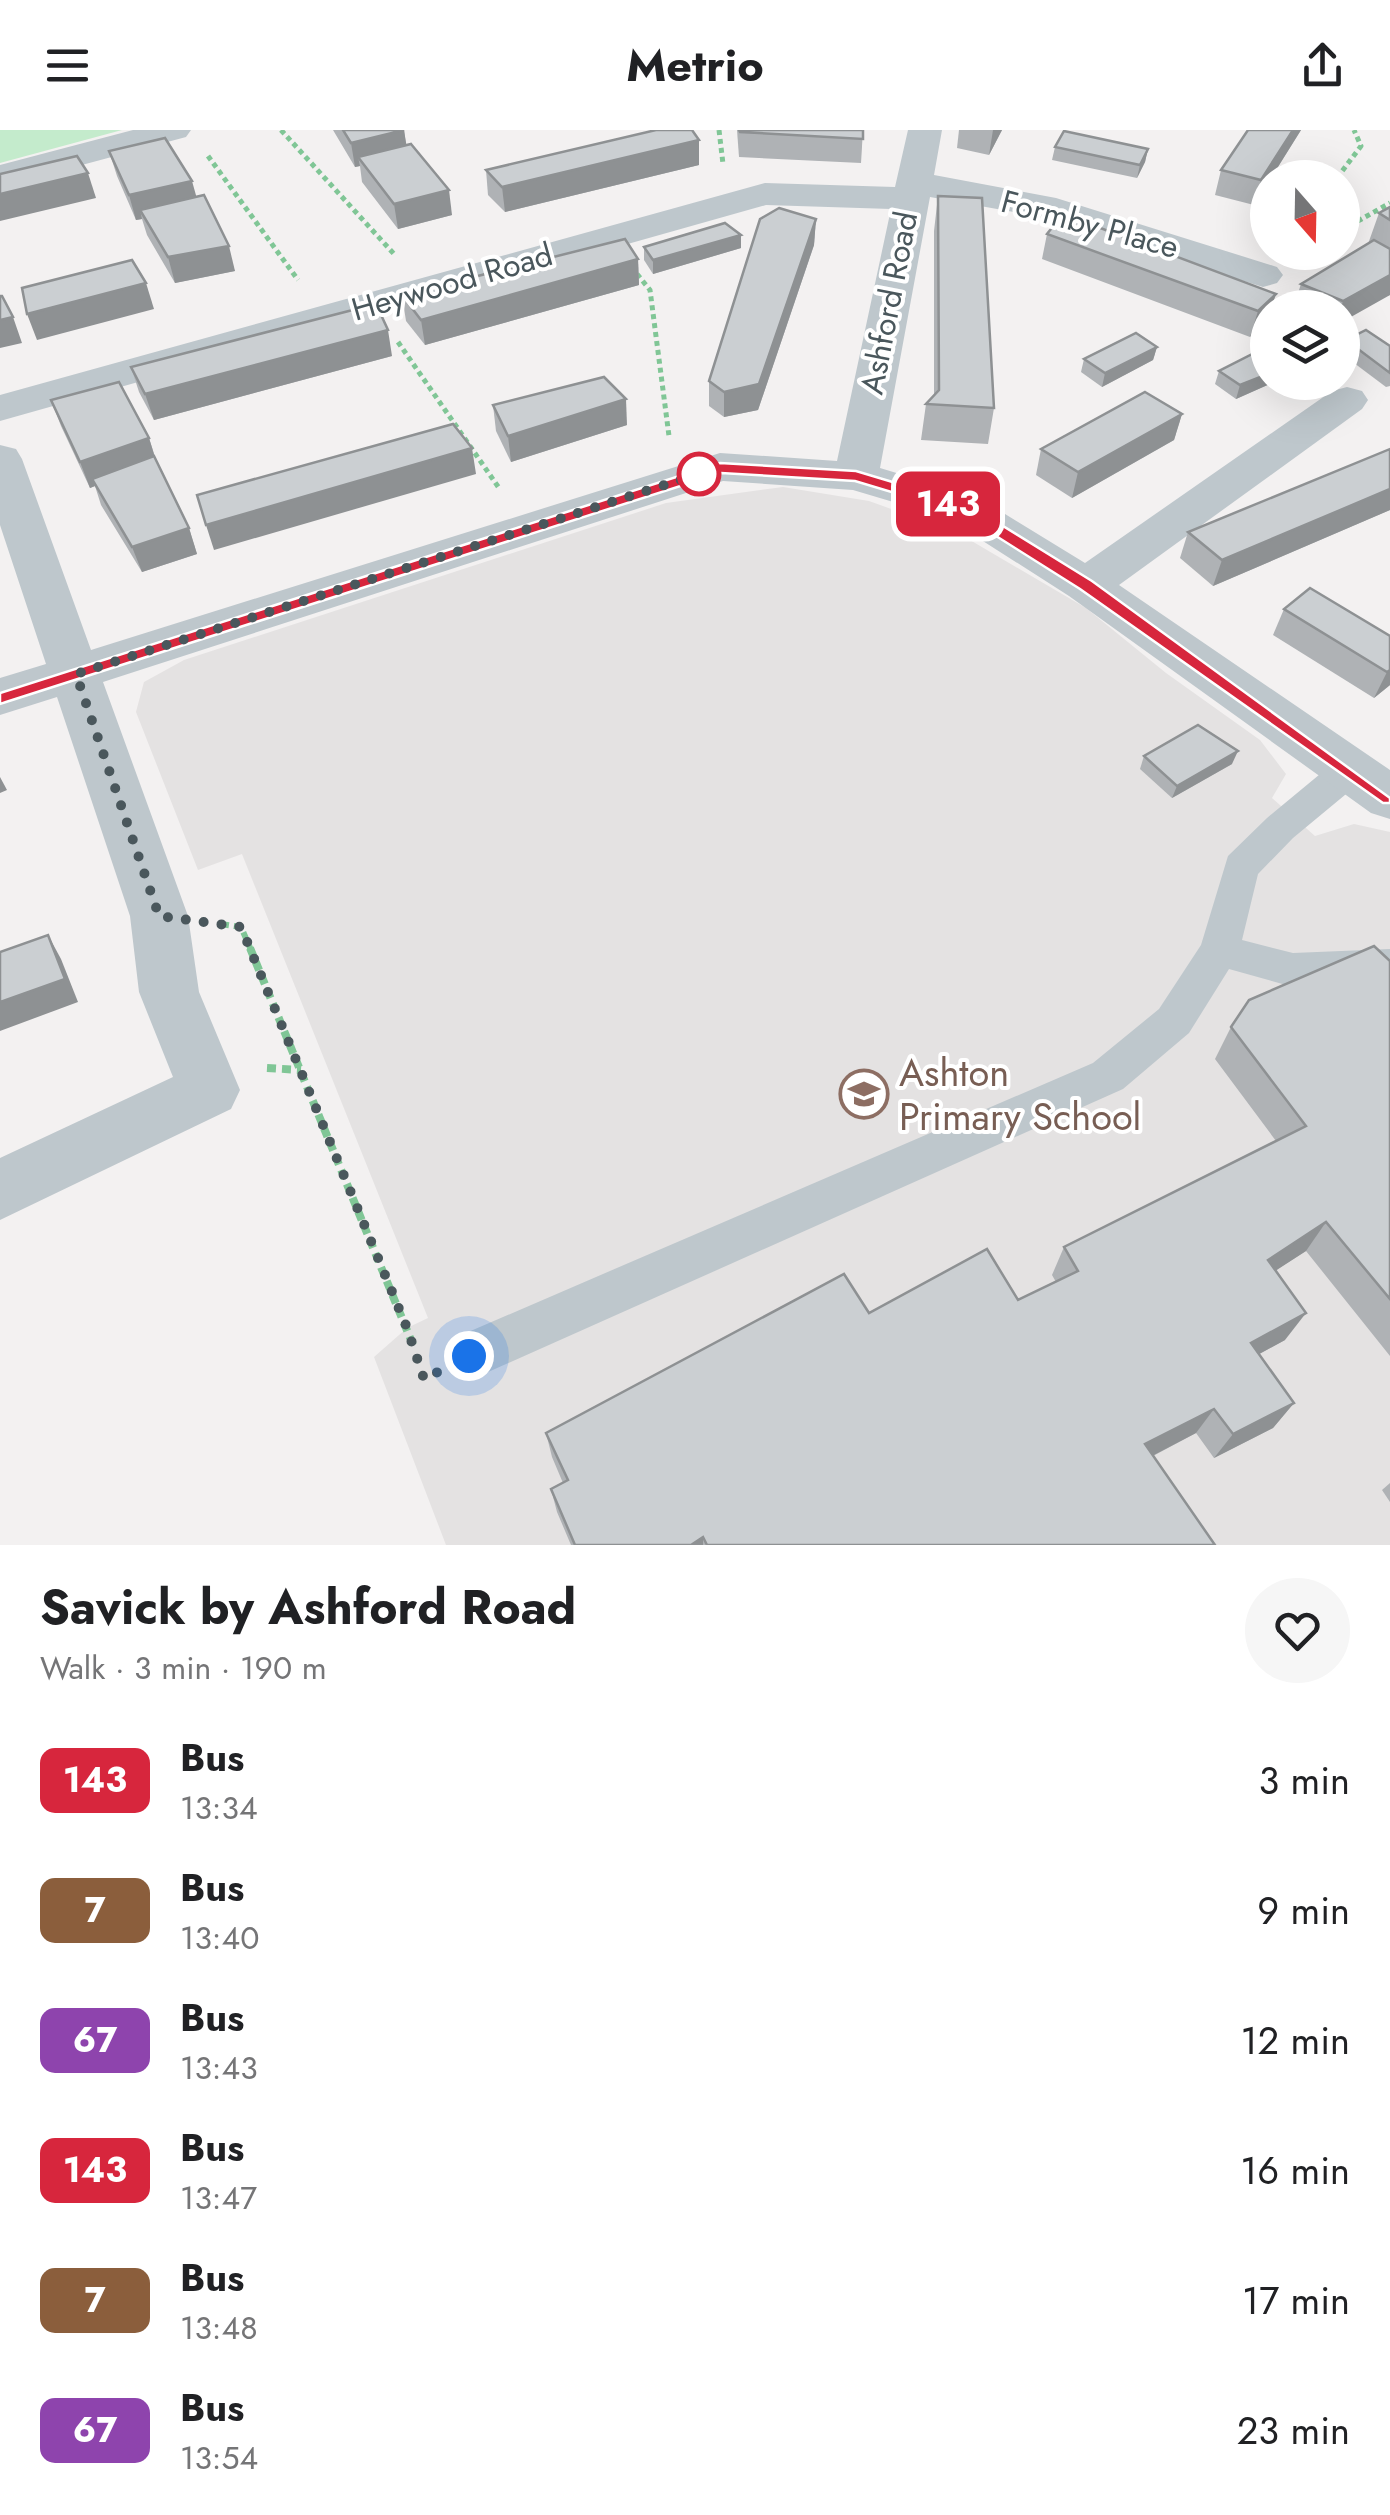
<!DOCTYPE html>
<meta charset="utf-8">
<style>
:root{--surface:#fff;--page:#f6f6f6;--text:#202124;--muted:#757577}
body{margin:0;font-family:Jost,sans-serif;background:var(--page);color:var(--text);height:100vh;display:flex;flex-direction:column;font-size:38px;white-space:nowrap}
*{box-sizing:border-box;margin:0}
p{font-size:32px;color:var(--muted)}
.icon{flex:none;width:55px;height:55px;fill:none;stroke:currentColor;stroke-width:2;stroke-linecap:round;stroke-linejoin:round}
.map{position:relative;height:1415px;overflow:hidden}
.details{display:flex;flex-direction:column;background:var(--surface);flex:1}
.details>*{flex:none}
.badge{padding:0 20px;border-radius:15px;font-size:35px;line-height:65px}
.needle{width:65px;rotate:160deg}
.buttons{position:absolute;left:1250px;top:30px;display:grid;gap:20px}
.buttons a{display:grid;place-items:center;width:110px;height:110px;border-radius:50%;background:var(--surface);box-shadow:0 10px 40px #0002;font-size:50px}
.you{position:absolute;width:50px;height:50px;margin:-25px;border:8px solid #fff;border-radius:50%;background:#1a73e8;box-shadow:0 0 0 15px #1a73e833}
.map>.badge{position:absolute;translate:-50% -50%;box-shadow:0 0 0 5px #fff}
.round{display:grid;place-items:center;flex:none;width:105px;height:105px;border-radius:52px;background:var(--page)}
.summary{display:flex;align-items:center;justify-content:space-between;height:170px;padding:0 40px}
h1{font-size:48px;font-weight:700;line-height:75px}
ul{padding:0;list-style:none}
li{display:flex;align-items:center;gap:30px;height:130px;padding:0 40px}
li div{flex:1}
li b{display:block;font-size:38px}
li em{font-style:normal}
li .badge{min-width:110px;font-weight:700;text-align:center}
header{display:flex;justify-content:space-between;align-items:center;height:130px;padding:0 40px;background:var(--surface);font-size:45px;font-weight:700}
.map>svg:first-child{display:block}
.education{fill:#e4e2e2}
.green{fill:#c4ebcc}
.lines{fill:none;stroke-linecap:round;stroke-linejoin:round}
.path-far2{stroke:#80c696;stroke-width:5;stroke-dasharray:5 4;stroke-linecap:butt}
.path-far1{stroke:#80c696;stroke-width:6;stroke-dasharray:8 5;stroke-linecap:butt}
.path{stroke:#80c696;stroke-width:8;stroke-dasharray:9 6;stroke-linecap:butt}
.service{fill:#bec7cc;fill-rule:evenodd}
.minor{fill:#bec7cc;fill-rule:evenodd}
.wall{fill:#afb2b5}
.shaded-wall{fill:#8e9193}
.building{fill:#cbcfd2;stroke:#8e9193;stroke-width:2.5}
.line{fill:#d7263d;stroke:#fff;stroke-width:2.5}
.walk{stroke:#4a575c;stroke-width:10;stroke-dasharray:0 18}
.stop-dot{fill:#fff;stroke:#d7263d;stroke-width:5}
.labels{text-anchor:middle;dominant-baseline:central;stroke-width:8;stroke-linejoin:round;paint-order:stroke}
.far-street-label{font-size:32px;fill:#4a575c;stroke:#fff}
.education-label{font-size:38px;fill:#785e54;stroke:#fff;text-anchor:start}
</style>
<header><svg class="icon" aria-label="menu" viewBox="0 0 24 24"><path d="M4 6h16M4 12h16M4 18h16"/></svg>Metrio<svg class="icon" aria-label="share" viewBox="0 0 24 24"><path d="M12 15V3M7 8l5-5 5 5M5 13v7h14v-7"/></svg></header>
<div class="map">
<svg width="1390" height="1415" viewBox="0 0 1390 1415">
<rect width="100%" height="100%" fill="#f3f1f1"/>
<path class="education" d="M783,357l86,14 89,32 128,75 80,65 94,67 26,34 -14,24 43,38 39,-12 36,8v713h-944l-72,-188 33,-29 21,-10 -186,-464 -44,16 -62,-158 8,-30 40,-22 482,-157z"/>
<path class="green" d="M0,0h122l-122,33z"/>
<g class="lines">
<g class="path-far2">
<path d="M281,0l113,124"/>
<path d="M719,0l4,34"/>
<path d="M208,26l90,124"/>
<path d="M1337,48l24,-32 -7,-16"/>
<path d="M1342,100l48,-27"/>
<path d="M637,144l13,16 19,146"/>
<path d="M398,212l101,146"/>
</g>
<path class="path-far1" d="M221,794l20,3 10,23"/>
<g class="path">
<path d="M250,818l163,397"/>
<path d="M267,938l34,2"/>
</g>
<path class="service" d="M1350,626l13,4 5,10 -5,10 -70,58 -35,36 -16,66 51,13 97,-4v34l-97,4 -64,-18 -40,64 -66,56 -637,284 -17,6 -17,-6 -7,-17 7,-17 641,-276 66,-54 42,-64 27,-89 39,-38 70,-58z"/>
<g class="minor">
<path d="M133,0h58l-5,7 -186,50v-22z"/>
<path d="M908,0h34l-8,45 122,23 221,69 6,8 -6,8 -14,4 -227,-71 -106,-19 -50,271 99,30 106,65 247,-172 15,-4 15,4 6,9 -6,9 -243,176 271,185v49l-19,-6 -302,-217 -122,-78 -94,-28 -130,-9 -620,201 85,234 11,76 41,98 -9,19 -231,111v-62l173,-81 -34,-85 -9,-76 -73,-219 -57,18v-37l46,-14 -46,-139v-80l16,4 6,10 69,191 629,-197 117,8 54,-252 -125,-4 -766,216v-26l765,-212 130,4z"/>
</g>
</g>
<g class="wall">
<path d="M333,0h71l2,15 46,70 -54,14 -36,-47 -2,-16 -5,1z"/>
<path d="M737,0h126l-2,33 -122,-6z"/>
<path d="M959,0h43l-13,25 -32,-7z"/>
<path d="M1248,0h53l-30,48h-3v6l-14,21 -39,-10 6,-25z"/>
<path d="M699,10v25l-194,47 -17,-17 -2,-25z"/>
<path d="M1055,17l93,2 -3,13 -8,16 -85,-18z"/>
<path d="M109,21l87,46 39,74 -60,12 -28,-48 -5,-16 -6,1 -19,-44z"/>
<path d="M938,66l56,212 -6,36 -67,-4 5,-36 8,-9v-164z"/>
<path d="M1390,77v88l-48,13h-49l8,-24 67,-40 11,-31z"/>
<path d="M816,89l-2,26 -56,165 -34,7 -15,-11v-25z"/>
<path d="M1047,104l229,60 -5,14h-3l-1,11 -17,18 -208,-78z"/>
<path d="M741,105v13l-88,26 -9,-14v-13z"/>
<path d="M638,129l1,26 -214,60 -19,-24 -4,-26z"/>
<path d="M1346,210l44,6v40l-4,1 -44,-33z"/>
<path d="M1157,217l-4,13 -51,27 -21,-15 3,-13z"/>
<path d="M392,226l-238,64 -15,-28 -8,-25z"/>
<path d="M1219,241l49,11h6l-38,17 -21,-15z"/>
<path d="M51,270l98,38 8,25 32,65 8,26 -55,18 -41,-67 -6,-19 -5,2 -29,-62z"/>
<path d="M493,275l134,20 -116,37 -15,-31z"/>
<path d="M1182,284l-8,26 -102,58 -36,-23 5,-26z"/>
<path d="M1390,319v61l-177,76 -33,-28 8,-26z"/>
<path d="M1284,479l106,27v49l-16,13 -101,-63z"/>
<path d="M1144,626l88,8 -60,34 -32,-29z"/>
<path d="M1390,831v395l-84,-105 -30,19 9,70 -26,14 35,49 -21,25 -59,30 -18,-25 -43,23 62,89h-644l-14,-33 -6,-23 12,-6 -11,-26 -6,-24 323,-120 149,-13 38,-18 -4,-7 12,-28 212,-106 -61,-82 16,-32z"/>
<path d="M1390,1353v19l-8,-12z"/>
</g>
<g class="shaded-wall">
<path d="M404,0l4,25 -50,2 2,9 -5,1 -4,-24z"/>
<path d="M993,0h9l-13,25z"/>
<path d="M1293,0h8l-30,48h-3v6l-14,21 7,-25z"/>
<path d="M699,10v25l-194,47 -3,-25z"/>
<path d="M1148,19l-3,13 -8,16 3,-13z"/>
<path d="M88,43l8,25 -96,23v-27z"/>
<path d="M192,51l7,25 -59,4 2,9 -6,1 -7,-25z"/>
<path d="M449,60l3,25 -54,14 -4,-25z"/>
<path d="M816,89l-2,26 -56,165 -34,7v-25z"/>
<path d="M741,105v13l-88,26v-14z"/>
<path d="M229,116l6,25 -60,12 -7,-26z"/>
<path d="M638,129l1,26 -214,60 -4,-25z"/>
<path d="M1390,145v20l-48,27v-14h-1l2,-7z"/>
<path d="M146,153l8,26 -117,31 -10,-26z"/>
<path d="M1276,164l-5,14h-3l-1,11 -17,18 8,-26z"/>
<path d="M13,187l9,26 -22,5v-28z"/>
<path d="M388,200l4,26 -238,64 -9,-26z"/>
<path d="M1157,217l-4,13 -51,27 3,-14z"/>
<path d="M1268,244v8h6l-38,17 4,-14z"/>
<path d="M626,269l1,26 -116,37 -3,-26z"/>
<path d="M1182,284l-8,26 -102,58 6,-26z"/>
<path d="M149,308l8,26 -65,15 3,7 -5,2 -10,-26z"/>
<path d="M472,318l4,26 -262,76 -8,-25z"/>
<path d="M1390,359v21l-177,76 9,-26z"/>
<path d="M189,398l8,26 -55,18 -10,-25z"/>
<path d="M1390,540v15l-16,13 13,-26z"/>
<path d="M1238,621l-6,13 -60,34 5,-12z"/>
<path d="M0,647l7,13 -7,3z"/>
<path d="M48,805l13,24 17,43 -78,29v-29z"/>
<path d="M1326,1092l-20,29 -57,37 19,-28z"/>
<path d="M1306,1183l-21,27 -53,29 19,-26z"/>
<path d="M1294,1273l-21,25 -59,30 19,-24z"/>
<path d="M1214,1279l-18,24 -67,35 16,-24z"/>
<path d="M703,1407v8h-12z"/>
</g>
<g class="building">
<path d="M343,0h61l-53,13z"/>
<path d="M656,0h36l7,10 -197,47 -16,-17z"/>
<path d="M739,0h124v9l-123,-7z"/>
<path d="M1248,0h45l-32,50 -40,-10z"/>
<path d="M1064,1l84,18 -8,16 -85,-18z"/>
<path d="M165,8l27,43 -63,14 -20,-44z"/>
<path d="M411,14l38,46 -55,14 -36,-47z"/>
<path d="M77,26l11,17 -88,21v-20z"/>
<path d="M204,65l25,51 -61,11 -28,-47z"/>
<path d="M938,66l44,2 12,210 -68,-4 13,-14z"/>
<path d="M1390,77v13l-11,-7z"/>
<path d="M779,78l37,11 -57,165 -35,8 -15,-11 51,-162z"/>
<path d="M1063,84l213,80 -18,17 -211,-77z"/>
<path d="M725,93l16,12 -88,25 -9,-13z"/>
<path d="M625,109l13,20 -217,61 -19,-25z"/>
<path d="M1374,110l16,9v26l-47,26 -42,-17z"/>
<path d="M132,130l14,23 -119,31 -5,-26z"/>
<path d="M0,166h2l11,21 -13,3z"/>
<path d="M376,174l12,26 -243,64 -14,-27z"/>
<path d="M1366,200l24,16v27l-44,-33z"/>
<path d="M1136,203l21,14 -52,26 -21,-14z"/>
<path d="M1268,216v28l-28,11 -21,-14z"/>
<path d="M604,247l22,22 -118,37 -15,-31z"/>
<path d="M119,252l30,56 -69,24 -29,-62z"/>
<path d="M1145,262l37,22 -104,58 -37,-23z"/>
<path d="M453,294l19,24 -266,77 -9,-30z"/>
<path d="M1390,319v40l-168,71 -34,-28z"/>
<path d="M154,326l35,72 -57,19 -40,-68z"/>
<path d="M1310,458l80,48v34l-3,2 -103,-63z"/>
<path d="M1198,595l40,26 -61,35 -33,-30z"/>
<path d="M48,805l17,44 -65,23v-50z"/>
<path d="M1374,816l16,15v338l-64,-77 -58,38 38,53 -55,30 43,60 -61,31 -19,-25 -69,35 70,101h-508l-4,-8 -12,8h-116l-24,-56 17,-9 -22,-47 298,-159 25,39 118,-64 31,51 60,-29 -14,-24 242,-121 -75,-99 18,-27z"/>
</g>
<path class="line" d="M720,333l136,8 113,34 123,76 298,217v5h-7l-303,-214 -122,-77 -103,-31 -134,-8 -715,229 -6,2v-11z"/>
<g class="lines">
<path class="walk" d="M469,1226l-45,23 -17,-51 -166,-401 -82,-11 -83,-242 623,-200"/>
</g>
<defs>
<g id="school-ring" transform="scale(2.5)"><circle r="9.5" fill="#fff" stroke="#8d6e63" stroke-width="1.5"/><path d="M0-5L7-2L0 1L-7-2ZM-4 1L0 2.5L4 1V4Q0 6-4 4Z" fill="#8d6e63"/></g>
</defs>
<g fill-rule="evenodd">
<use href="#school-ring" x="864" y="964"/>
</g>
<circle class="stop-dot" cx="699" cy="344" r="20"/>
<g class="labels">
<g class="far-street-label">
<text transform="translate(1090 94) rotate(15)">Formby Place</text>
<text transform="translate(452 152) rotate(-16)">Heywood Road</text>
<text transform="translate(889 173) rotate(-79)">Ashford Road</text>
</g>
<g class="education-label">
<text x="899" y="942">Ashton<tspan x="899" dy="44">Primary School</tspan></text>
</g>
</g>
</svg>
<div class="buttons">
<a><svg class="needle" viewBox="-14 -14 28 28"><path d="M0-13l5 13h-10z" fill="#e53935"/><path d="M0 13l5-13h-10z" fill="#757577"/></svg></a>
<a><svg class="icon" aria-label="layers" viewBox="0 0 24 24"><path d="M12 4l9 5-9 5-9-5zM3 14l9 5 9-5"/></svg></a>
</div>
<div class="you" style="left:469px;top:1226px"></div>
<b class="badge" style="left:948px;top:374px;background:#d7263d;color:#fff">143</b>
</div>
<section class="details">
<div class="summary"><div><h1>Savick by Ashford Road</h1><p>Walk · 3 min · 190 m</p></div><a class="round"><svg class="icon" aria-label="heart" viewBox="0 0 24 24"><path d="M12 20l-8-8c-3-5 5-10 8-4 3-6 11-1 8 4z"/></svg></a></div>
<ul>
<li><span class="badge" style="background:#d7263d;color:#fff">143</span><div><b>Bus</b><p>13:34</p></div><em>3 min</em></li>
<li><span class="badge" style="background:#8b5e3c;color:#fff">7</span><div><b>Bus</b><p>13:40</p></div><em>9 min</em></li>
<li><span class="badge" style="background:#8e44ad;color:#fff">67</span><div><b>Bus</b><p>13:43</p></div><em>12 min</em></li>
<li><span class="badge" style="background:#d7263d;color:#fff">143</span><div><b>Bus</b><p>13:47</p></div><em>16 min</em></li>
<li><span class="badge" style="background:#8b5e3c;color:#fff">7</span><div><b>Bus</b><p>13:48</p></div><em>17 min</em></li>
<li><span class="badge" style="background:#8e44ad;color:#fff">67</span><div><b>Bus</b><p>13:54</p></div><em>23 min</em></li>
</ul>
</section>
